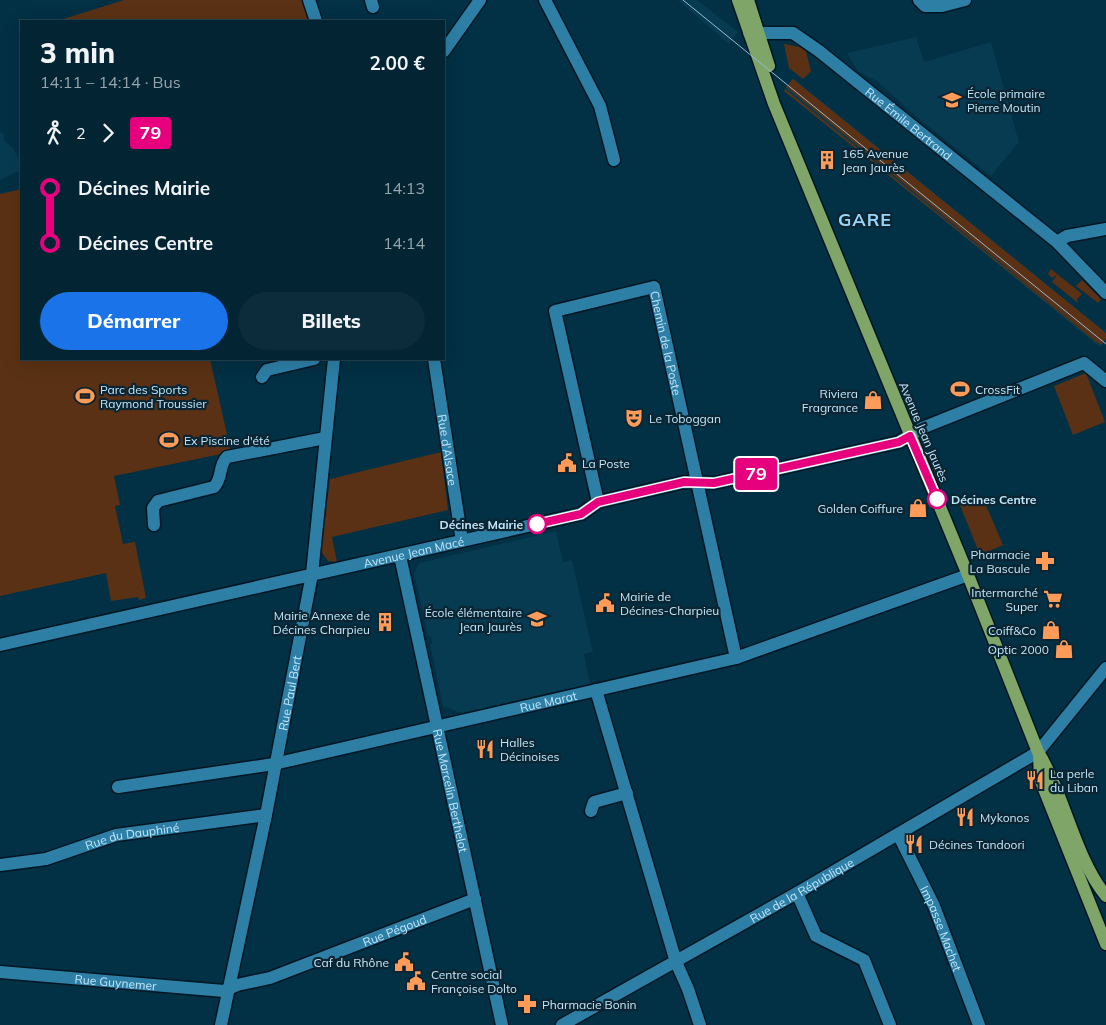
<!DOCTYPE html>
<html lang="fr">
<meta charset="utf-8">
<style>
:root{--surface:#022433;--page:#0c2c3b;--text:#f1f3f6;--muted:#96a4ac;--line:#23414e;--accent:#1a73e8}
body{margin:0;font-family:Mulish,sans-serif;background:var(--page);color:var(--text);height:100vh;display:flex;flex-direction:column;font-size:19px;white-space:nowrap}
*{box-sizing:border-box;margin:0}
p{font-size:16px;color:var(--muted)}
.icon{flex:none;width:28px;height:28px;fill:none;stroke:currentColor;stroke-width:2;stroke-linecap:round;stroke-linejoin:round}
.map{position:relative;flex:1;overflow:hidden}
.panel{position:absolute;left:20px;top:20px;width:425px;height:340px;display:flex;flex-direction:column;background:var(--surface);border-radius:0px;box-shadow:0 5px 20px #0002,0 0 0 1px var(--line)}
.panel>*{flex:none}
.badge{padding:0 10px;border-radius:4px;font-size:18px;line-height:32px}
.map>.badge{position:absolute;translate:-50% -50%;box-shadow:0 0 0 2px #fff}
.legs{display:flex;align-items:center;gap:8px;height:55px;padding:0 20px;font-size:16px}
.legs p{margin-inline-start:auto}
.headline{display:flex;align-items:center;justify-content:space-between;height:85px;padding:0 20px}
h1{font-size:28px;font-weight:800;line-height:38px}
.primary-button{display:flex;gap:10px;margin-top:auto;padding:10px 20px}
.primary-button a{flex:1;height:58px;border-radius:30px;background:var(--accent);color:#fff;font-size:20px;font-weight:800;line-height:58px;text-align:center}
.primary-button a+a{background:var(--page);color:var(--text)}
ul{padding:0 20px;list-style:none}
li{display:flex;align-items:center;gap:18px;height:55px;font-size:19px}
li i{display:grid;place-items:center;width:8px;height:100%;margin:0 6px;background:currentColor}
li i::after{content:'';width:12px;height:12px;margin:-6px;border:4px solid;border-radius:50%;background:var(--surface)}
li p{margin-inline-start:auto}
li:first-child i{background:linear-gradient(#0000 50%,currentColor 0)}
li:last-child i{background:linear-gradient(currentColor 50%,#0000 0)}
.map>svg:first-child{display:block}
.built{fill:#073b52}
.green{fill:#5a3114}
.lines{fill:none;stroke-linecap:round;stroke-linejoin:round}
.minor-casing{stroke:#001723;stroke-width:15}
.major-casing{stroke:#001723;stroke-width:15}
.minor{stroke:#2d7fa6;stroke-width:12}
.major{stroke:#7fa568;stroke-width:12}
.tram{stroke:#95bcd1;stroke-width:1}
.line-1-casing{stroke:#fff;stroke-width:11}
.line-1{stroke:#e6007e;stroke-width:8}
.stop-1-dot{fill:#fff;stroke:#e6007e;stroke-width:2.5}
.labels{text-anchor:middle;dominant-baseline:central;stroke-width:4.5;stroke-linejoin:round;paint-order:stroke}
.poi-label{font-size:12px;fill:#c1e6fb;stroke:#0c2532;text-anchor:start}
.street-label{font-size:12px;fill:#c1e6fb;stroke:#0c2532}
.stop-label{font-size:12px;font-weight:bold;fill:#c1e6fb;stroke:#0c2532;text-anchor:start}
.district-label{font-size:18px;font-weight:bold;letter-spacing:1px;fill:#98d5f7;stroke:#0c2532}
</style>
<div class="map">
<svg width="1106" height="1025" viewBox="0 0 1106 1025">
<rect width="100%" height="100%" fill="#023044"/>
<g class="built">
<path d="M678,0h19l41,32 -9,12z"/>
<path d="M916,37l8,25 67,-20 28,100 -28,34 -73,-58 -41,-37 -19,-9 -11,-19z"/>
<path d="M793,78l311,253 2,-2v10l-6,8 -316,-256z"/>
<path d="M0,132l4,2v7l9,7 8,15v7l-21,10z"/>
<path d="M556,531l7,31 9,-2 19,84 2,8 -9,2 6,30 -129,29 -18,-7 -13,-62h2l-1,-8 -3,1 -14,-64 5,-10z"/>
</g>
<g class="green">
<path d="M124,0h181l7,21h-255z"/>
<path d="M784,44l21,4 6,23 -8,8 -14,-11z"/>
<path d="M793,79l313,254v6l-5,6 -315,-258z"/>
<path d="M785,89l312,253v1l-313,-252z"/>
<path d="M21,189v170h189l21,93 -117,24 6,29 -5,1 8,38 12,-2 11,56 -7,2 -1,-3 -27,4 -5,-28 -106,23v-402z"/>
<path d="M1051,269l31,25 -5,5 1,4 -26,-21 5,-7 -5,3 -4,-4z"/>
<path d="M1082,280l19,19 -3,4 -22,-17z"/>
<path d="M1086,373l19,49 -32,13 -19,-49z"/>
<path d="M441,452l7,58 -116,27 5,25 -9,-1 -7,-10 9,-72z"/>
<path d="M982,496l21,49 -23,10 -20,-50z"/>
</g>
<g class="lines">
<g class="minor-casing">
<g id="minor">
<path d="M309,0l7,21"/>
<path d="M371,0l2,7"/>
<path d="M545,0l55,106 14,54"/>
<path d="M919,0l6,6h17l23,-6"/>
<path id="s1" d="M749,33h44l26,18 238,191 49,51"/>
<path d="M444,51l36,-51"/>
<path d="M1057,242l10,-6 39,-7"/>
<path id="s2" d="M434,359l28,182"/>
<path d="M262,377l5,-7 47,-11"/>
<path id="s3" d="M598,502l-43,-191 99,-24 82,371"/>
<path d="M154,525l-1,-17 5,-7 56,-14c9,-9 4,-21 13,-30l98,-19"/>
<path id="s4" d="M400,556l102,469"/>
<path id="s5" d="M0,645l581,-131 17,-12 86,-20 30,1 185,-41 23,-14 162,-65 22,18"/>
<path d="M596,690l80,272 12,27 12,36"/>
<path id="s6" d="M118,787l156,-23 462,-106 232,-83"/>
<path d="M591,811l3,-9 33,-9"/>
<path id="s7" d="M898,834l36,72 45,119"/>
<path id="s8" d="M0,865l46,-6 70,-24 150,-20"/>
<path d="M797,893l19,43 48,24 26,65"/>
<path id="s9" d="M0,972l224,19 13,-6 33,-7 205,-79"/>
<path id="s10" d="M221,1025l45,-210 46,-241 22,-215"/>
<path id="s11" d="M562,1025l235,-132 241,-141 68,-84"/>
</g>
</g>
<g class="major-casing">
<g id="major">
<path d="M738,0l36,104 194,471 70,177c27,44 37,106 68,144"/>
<path d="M748,0l21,66"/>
<path d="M1039,754l1,25 66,165"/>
</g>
</g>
<use href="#minor" class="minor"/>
<use href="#major" class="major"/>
<path class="tram" d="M683,0l423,344"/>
</g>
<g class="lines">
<g class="line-1-casing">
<path id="line-1" d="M537,524l44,-10 17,-12 86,-20 30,1 185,-41 11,-6 27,63"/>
</g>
<use href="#line-1" class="line-1"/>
</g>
<defs>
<g id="school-bare" transform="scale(1.5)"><path d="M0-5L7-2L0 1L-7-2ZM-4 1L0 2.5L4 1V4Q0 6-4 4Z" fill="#fe9b59" stroke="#0c2532" stroke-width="2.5" paint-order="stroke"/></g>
<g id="building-bare" transform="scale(1.5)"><path d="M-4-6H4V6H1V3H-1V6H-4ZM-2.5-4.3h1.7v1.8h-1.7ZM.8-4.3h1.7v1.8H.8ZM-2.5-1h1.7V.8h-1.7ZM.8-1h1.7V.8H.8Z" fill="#fe9b59" stroke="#0c2532" stroke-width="2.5" paint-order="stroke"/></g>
<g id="stadium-bare" transform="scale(1.5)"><path d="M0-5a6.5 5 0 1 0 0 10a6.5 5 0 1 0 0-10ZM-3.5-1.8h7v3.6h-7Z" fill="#fe9b59" stroke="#0c2532" stroke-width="2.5" paint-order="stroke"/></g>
<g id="shop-bare" transform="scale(1.5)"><path d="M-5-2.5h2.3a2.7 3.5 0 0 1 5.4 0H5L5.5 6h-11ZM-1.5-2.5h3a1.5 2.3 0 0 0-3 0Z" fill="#fe9b59" stroke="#0c2532" stroke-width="2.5" paint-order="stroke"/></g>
<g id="theatre-bare" transform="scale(1.5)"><path d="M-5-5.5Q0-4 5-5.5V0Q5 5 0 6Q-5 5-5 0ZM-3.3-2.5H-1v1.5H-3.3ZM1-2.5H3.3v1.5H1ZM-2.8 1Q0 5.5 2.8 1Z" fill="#fe9b59" stroke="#0c2532" stroke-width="2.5" paint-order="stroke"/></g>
<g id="civic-bare" transform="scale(1.5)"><path d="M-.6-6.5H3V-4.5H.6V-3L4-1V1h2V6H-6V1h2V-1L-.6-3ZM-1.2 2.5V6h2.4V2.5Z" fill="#fe9b59" stroke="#0c2532" stroke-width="2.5" paint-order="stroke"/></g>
<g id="pharmacy-bare" transform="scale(1.5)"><path d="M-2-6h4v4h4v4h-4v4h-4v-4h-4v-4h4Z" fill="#fe9b59" stroke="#0c2532" stroke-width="2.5" paint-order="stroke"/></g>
<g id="supermarket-bare" transform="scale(1.5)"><path d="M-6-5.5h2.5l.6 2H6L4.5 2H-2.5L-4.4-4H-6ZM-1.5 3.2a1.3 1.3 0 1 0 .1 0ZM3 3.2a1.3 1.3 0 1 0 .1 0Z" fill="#fe9b59" stroke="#0c2532" stroke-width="2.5" paint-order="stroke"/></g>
<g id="restaurant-bare" transform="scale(1.5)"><path d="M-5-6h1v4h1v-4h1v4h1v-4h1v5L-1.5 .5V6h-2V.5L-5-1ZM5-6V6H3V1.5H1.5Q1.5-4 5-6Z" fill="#fe9b59" stroke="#0c2532" stroke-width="2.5" paint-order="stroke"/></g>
</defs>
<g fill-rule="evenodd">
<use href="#school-bare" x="952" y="100"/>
<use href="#building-bare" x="827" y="160"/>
<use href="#stadium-bare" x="960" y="389"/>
<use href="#stadium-bare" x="85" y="396"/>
<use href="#shop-bare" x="873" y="400"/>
<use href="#theatre-bare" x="634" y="418"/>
<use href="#stadium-bare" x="169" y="440"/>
<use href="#civic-bare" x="567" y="463"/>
<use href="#shop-bare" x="918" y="508"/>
<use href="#pharmacy-bare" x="1045" y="561"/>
<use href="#supermarket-bare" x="1053" y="599"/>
<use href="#civic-bare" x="605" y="603"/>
<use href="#school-bare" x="537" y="619"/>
<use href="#building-bare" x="385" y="622"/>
<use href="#shop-bare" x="1051" y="630"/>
<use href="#shop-bare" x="1064" y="649"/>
<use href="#restaurant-bare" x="485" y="749"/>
<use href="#restaurant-bare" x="1035" y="780"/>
<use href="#restaurant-bare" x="965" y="817"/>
<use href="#restaurant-bare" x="914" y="844"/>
<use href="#civic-bare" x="404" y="962"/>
<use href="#civic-bare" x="416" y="981"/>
<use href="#pharmacy-bare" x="527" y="1004"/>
</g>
<g class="stop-1-dot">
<circle cx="937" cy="499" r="9"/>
<circle cx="537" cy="524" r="9"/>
</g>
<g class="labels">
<g class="poi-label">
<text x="967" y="93">École primaire<tspan x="967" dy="14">Pierre Moutin</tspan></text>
<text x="842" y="153">165 Avenue<tspan x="842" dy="14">Jean Jaurès</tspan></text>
<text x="100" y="389">Parc des Sports<tspan x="100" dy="14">Raymond Troussier</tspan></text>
<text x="975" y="389">CrossFit</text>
<text x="858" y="393" text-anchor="end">Riviera<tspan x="858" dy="14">Fragrance</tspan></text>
<text x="649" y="418">Le Toboggan</text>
<text x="184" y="440">Ex Piscine d'été</text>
<text x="582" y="463">La Poste</text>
<text x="903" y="508" text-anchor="end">Golden Coiffure</text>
<text x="1030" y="554" text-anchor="end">Pharmacie<tspan x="1030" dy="14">La Bascule</tspan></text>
<text x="1038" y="592" text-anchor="end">Intermarché<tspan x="1038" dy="14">Super</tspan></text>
<text x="620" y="596">Mairie de<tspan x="620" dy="14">Décines-Charpieu</tspan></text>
<text x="522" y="612" text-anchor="end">École élémentaire<tspan x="522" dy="14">Jean Jaurès</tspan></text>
<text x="370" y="615" text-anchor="end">Mairie Annexe de<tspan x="370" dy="14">Décines Charpieu</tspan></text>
<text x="1036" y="630" text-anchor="end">Coiff&amp;Co</text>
<text x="1049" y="649" text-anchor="end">Optic 2000</text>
<text x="500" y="742">Halles<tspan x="500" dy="14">Décinoises</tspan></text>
<text x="1050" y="773">La perle<tspan x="1050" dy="14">du Liban</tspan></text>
<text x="980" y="817">Mykonos</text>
<text x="929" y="844">Décines Tandoori</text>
<text x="389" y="962" text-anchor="end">Caf du Rhône</text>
<text x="431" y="974">Centre social<tspan x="431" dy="14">Françoise Dolto</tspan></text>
<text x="542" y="1004">Pharmacie Bonin</text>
</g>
<g class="street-label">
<text stroke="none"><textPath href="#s1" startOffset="191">Rue Émile Bertrand</textPath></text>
<text stroke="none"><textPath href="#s3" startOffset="355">Chemin de la Poste</textPath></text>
<text transform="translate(924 432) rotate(67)">Avenue Jean Jaurès</text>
<text stroke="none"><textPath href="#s2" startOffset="92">Rue d'Alsace</textPath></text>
<text stroke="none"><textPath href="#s5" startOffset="424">Avenue Jean Macé</textPath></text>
<text stroke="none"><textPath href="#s10" startOffset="339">Rue Paul Bert</textPath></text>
<text stroke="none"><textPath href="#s6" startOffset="439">Rue Marat</textPath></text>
<text stroke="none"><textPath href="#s4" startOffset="240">Rue Marcelin Berthelot</textPath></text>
<text stroke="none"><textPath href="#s8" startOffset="136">Rue du Dauphiné</textPath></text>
<text stroke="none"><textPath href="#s11" startOffset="275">Rue de la République</textPath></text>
<text stroke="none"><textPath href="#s7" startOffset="104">Impasse Machet</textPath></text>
<text stroke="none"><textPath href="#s9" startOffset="406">Rue Pégoud</textPath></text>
<text stroke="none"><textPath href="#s9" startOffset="116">Rue Guynemer</textPath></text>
</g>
<g class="stop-label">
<text x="951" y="499">Décines Centre</text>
<text x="523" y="524" text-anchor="end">Décines Mairie</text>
</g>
<g class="district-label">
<text x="865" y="219">GARE</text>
</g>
</g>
</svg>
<b class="badge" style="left:756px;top:474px;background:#e6007e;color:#fff">79</b>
<section class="panel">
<div class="headline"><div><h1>3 min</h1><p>14:11 – 14:14 · Bus</p></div><b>2.00 €</b></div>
<div class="legs"><svg class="icon" aria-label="walk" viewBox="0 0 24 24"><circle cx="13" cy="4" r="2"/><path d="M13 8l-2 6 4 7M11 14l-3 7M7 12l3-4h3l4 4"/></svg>2<svg class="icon" aria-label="forward" viewBox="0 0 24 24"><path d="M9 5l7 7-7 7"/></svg><b class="badge" style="background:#e6007e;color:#fff">79</b></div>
<ul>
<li><i style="color:#e6007e"></i><b>Décines Mairie</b><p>14:13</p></li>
<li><i style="color:#e6007e"></i><b>Décines Centre</b><p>14:14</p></li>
</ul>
<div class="primary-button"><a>Démarrer</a><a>Billets</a></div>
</section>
</div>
